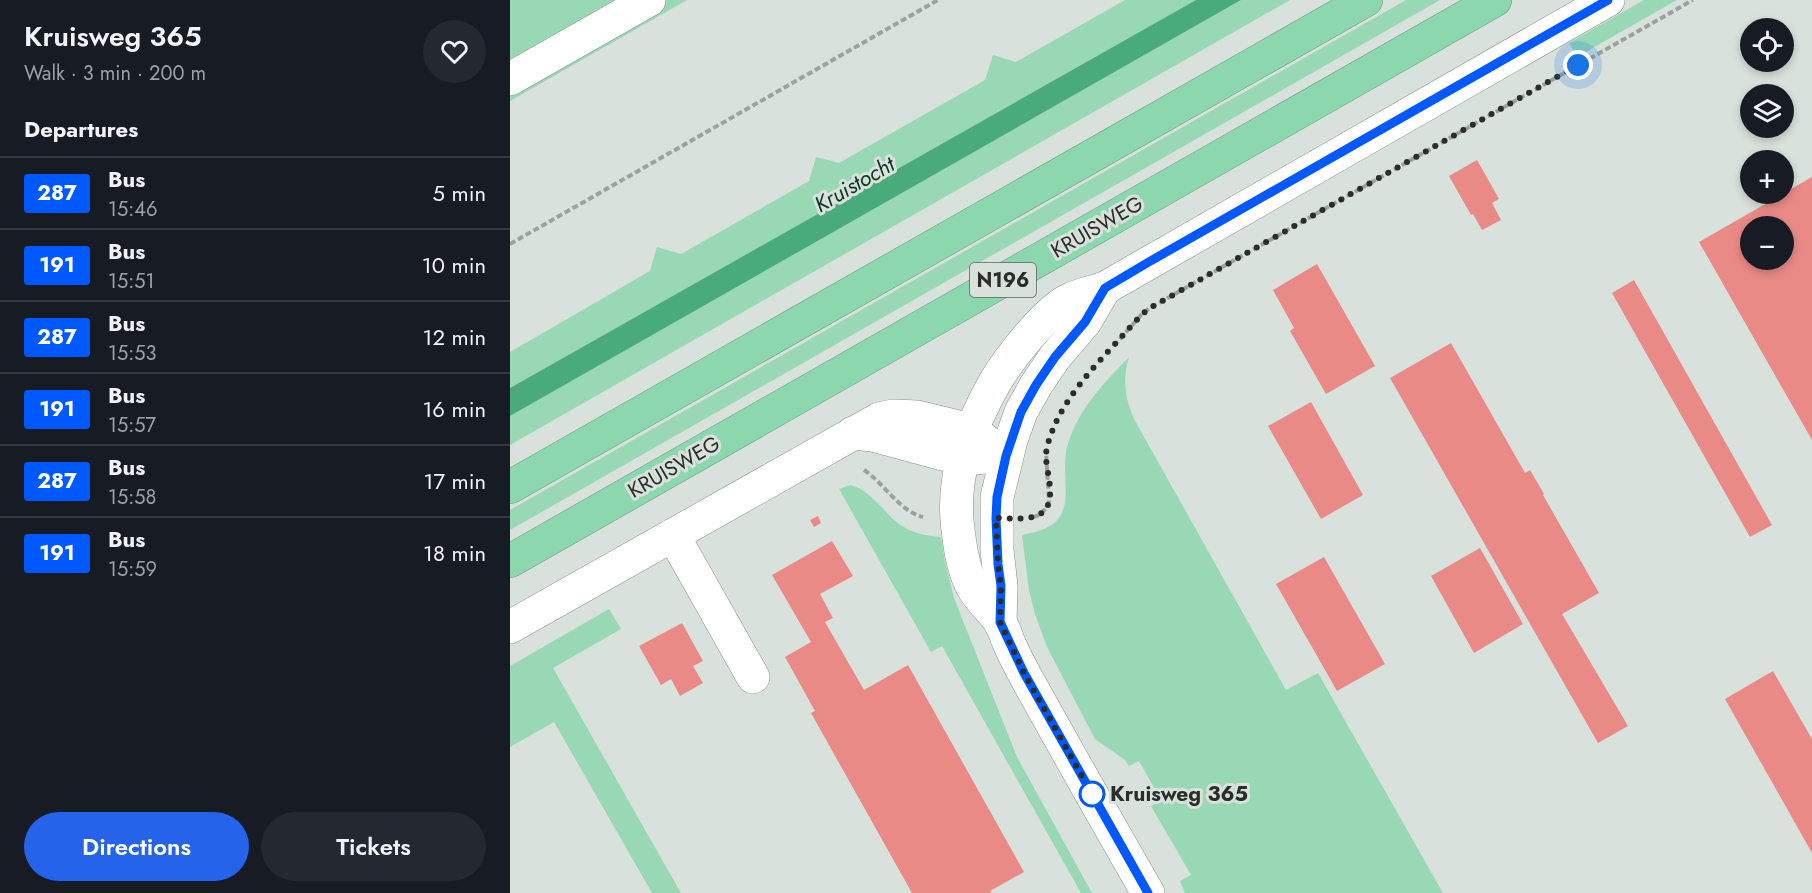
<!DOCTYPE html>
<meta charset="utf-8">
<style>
:root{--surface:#171b24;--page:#242831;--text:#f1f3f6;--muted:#9ea1a6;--line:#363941;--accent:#2563eb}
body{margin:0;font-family:Jost,sans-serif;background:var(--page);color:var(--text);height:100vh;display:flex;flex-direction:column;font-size:22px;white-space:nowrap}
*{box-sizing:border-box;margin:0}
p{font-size:20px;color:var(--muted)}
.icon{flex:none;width:33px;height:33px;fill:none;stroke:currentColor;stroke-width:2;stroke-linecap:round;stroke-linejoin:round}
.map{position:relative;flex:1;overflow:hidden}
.side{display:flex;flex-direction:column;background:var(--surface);width:510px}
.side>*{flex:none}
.badge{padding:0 12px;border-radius:4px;font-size:21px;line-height:39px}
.tools{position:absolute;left:1230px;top:18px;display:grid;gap:12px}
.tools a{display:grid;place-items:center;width:54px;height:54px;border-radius:50%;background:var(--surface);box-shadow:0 3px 9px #0003;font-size:30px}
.you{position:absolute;width:30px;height:30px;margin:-15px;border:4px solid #fff;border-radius:50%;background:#1a73e8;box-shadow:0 0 0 9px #1a73e833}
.map>.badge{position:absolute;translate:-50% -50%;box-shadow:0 0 0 3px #fff}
h2{padding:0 24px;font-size:22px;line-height:54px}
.round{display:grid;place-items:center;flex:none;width:63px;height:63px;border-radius:32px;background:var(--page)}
.headline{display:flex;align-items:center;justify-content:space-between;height:102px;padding:0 24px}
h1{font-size:28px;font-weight:600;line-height:45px}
.primary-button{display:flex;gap:12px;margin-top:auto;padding:12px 24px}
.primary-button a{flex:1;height:69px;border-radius:36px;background:var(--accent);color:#fff;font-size:24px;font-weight:600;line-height:69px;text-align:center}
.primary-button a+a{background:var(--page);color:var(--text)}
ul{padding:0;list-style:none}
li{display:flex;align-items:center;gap:18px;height:72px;padding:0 24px;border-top:2px solid var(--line)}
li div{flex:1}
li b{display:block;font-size:22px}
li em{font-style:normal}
li .badge{min-width:66px;font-weight:700;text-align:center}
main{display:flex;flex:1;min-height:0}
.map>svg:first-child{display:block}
.green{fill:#98d8b4}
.water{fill:#49aa7a}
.building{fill:#e98a87;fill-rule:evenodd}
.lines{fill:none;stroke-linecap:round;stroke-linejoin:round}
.minor-casing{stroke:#8a918d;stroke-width:34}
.highway-casing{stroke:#6a9c80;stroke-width:34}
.path{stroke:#9ca29e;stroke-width:4;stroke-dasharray:6 3;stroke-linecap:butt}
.minor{stroke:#fff;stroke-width:33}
.highway{stroke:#8cd7ae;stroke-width:33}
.line-casing{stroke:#fff;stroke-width:14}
.line{stroke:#0059ff;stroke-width:9}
.walk{stroke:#2a2d2b;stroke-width:6;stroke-dasharray:0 10.8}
.stop-dot{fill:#fff;stroke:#0059ff;stroke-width:3}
.labels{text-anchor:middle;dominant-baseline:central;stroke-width:6;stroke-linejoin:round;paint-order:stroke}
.shield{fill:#d9e1dc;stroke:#5e6360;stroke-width:1.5}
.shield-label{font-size:20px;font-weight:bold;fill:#2a2d2b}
.street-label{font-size:21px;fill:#2a2d2b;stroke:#d9e1dc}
.stop-label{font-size:21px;font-weight:bold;fill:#2a2d2b;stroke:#d9e1dc;text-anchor:start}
.water-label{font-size:22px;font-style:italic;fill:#0b3622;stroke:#d9e1dc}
</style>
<main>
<section class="side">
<div class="headline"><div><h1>Kruisweg 365</h1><p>Walk · 3 min · 200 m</p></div><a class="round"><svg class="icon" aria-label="heart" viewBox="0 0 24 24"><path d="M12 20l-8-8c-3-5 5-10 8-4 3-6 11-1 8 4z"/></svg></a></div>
<h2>Departures</h2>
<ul>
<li><span class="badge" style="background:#0059ff;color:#fff">287</span><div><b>Bus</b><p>15:46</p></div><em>5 min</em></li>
<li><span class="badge" style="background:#0059ff;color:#fff">191</span><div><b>Bus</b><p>15:51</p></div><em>10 min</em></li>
<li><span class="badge" style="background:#0059ff;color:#fff">287</span><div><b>Bus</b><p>15:53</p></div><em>12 min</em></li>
<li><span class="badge" style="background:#0059ff;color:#fff">191</span><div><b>Bus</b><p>15:57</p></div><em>16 min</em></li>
<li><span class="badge" style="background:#0059ff;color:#fff">287</span><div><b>Bus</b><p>15:58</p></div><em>17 min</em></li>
<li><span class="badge" style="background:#0059ff;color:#fff">191</span><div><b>Bus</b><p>15:59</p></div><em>18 min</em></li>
</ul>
<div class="primary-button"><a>Directions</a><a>Tickets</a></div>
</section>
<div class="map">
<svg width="1302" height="893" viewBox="0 0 1302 893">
<rect width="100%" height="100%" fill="#d9e1dc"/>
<g class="green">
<path d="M0,0h177l-177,101z"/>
<path d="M615,0h71l-686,388v-36l140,-81 7,-24 24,7 128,-73 7,-24 23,6 146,-83 8,-25 23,7z"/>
<path d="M731,0h49l-780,445v-29z"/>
<path d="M896,0h34l-930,530v-20z"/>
<path d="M1134,0h33l-100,57 -8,-14z"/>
<path d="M619,357c-7,23 -4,40 5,62l152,271 32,-17 125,220h-258l-5,-12 11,-6 -40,-69 10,-6 -22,-39 -10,5 -4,-6 -30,-21 -48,-92 -12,-33 -6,-24 -7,-55c69,-11 31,-56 48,-97 12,-33 35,-56 59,-81z"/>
<path d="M340,485c20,4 33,27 49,39 12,9 27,12 42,13l4,25 9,36 63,159 75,136h-11l-139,-247 -11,6 -92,-163z"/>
<path d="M99,609l12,20 -68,39 128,225h-29l-98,-171 -44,25v-81z"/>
</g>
<path class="water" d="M686,0h45l-731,416v-28z"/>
<g class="building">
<path d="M967,160l22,39 -7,4 9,17 -19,10 -9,-16 -2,1 -22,-39z"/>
<path d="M1302,177v263l-113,-198zM1240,226h34v34h-34z"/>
<path d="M807,264l58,102 -49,28 -36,-63 4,-3 -21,-38z"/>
<path d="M1124,280l138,245 -22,12 -138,-244z"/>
<path d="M941,343l74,130 5,-3 14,24 -1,1 56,98 -37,21 66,112 -30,17 -208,-365z"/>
<path d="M801,402l52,93 -42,24 -53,-93z"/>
<path d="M308,516l3,7 -7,4 -4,-7z"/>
<path d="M322,541l21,35 -33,18 13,24 -8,4 39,68 44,-25 116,207 -34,19 2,2h-80l-101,-180 4,-2 -30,-54 26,-15 -39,-67z"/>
<path d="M970,548l43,76 -49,29 -43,-77z"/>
<path d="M814,557l61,107 -48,27 -61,-107z"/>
<path d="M172,623l21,38 -10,5 10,17 -23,13 -9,-17 -10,6 -22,-39z"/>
<path d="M1263,671l39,68v114l-87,-154z"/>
</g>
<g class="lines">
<g class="minor-casing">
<g id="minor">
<path d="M0,79l139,-79"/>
<path d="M343,433l20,2 89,24 23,-2"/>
<path d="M163,535l80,142"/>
<path d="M490,622l1,-36 -4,-36v-53l14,-57 10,-28 15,-27 19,-28 30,-35 20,-34"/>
<path d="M0,627l369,-208 14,-3 24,1 54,13 35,26"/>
<path d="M638,893c-41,-71 -81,-142 -121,-214 -6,-11 -13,-24 -18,-36 -3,-7 -5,-15 -9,-21 -8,-13 -21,-22 -28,-36 -10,-19 -13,-45 -15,-66 -4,-49 14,-96 38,-138 13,-22 52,-73 76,-83 11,-5 23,-7 34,-11l503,-288"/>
</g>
</g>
<g class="highway-casing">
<g id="highway">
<path d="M0,487l856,-487"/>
<path d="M0,561l985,-561"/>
</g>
</g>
<g class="path">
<path d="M0,244l428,-244"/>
<path d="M604,346l27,-31 9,-7 543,-308"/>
<path d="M354,470c20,13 35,41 59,47"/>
<path d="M523,517c9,-2 13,-8 16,-16l-3,-49"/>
</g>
<use href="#minor" class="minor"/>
<use href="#highway" class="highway"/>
</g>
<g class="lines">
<g class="line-casing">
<path id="line" d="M638,893l-124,-220 -24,-51 1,-36 -3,-22 -2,-46 1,-21 9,-41 15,-44 15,-27 19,-28 30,-35 20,-34 42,-25 461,-263"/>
</g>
<use href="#line" class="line"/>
<path class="walk" d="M582,794l-68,-121 -24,-51 1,-36 -3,-22 -2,-46c15,0 39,4 49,-8 11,-14 1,-38 1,-54 0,-9 4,-19 7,-27 17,-42 58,-79 88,-114l9,-7 428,-243"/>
</g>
<circle class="stop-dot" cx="582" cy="794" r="12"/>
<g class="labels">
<rect class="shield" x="460" y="263" width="66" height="34" rx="4.5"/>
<g class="shield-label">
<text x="493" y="280">N196</text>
</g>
<g class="street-label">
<text transform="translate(587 227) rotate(-30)">KRUISWEG</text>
<text transform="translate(164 467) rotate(-30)">KRUISWEG</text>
</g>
<g class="stop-label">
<text x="600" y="794">Kruisweg 365</text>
</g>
<g class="water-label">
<text transform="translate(344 184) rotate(-30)">Kruistocht</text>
</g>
</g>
</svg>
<div class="tools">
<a><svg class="icon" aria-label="locate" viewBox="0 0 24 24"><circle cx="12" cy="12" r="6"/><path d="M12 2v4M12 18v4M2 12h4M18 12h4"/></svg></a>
<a><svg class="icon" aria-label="layers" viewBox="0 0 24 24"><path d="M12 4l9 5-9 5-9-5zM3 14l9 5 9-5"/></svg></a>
<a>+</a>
<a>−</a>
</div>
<div class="you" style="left:1068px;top:65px"></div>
</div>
</main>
